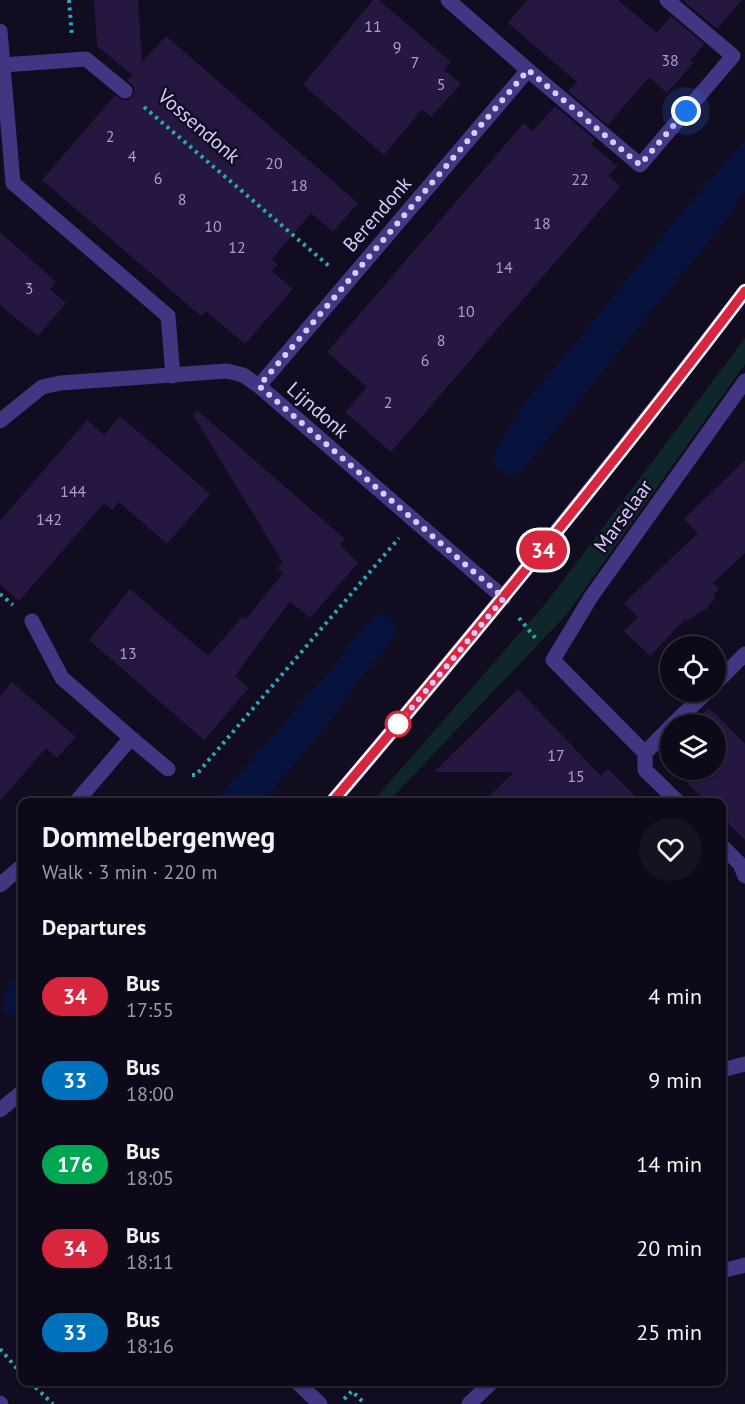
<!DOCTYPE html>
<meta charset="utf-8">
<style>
:root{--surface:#0e0918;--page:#171221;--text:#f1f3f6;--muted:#9b9aa2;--line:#2e2a37}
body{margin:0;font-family:"PT Sans",sans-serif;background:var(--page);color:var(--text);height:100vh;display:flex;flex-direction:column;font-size:22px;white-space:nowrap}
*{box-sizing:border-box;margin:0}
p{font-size:20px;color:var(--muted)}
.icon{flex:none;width:33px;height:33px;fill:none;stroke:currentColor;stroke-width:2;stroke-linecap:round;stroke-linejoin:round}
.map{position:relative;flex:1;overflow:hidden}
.details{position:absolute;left:18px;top:798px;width:708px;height:588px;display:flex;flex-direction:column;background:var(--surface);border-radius:12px;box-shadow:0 2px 4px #0004,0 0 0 2px var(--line)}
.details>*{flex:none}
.badge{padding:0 12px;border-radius:20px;font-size:21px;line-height:39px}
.tools{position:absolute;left:660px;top:636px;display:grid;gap:12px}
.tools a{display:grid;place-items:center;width:66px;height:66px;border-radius:50%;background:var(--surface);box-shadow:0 2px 4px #0004,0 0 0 2px var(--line);font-size:30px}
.you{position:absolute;width:30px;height:30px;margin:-15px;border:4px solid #fff;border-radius:50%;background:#1a73e8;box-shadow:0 0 0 9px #1a73e833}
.map>.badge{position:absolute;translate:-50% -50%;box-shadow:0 0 0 3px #fff}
h2{padding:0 24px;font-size:22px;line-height:54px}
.round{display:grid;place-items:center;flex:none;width:63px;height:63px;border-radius:32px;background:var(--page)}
.head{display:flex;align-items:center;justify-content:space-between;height:102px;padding:0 24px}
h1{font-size:28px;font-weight:700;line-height:45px}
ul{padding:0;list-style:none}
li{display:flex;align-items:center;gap:18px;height:84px;padding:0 24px}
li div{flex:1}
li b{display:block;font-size:22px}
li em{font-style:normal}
li .badge{min-width:66px;font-weight:700;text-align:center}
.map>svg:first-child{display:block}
.green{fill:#0f272a}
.water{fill:#07133d}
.building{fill:#261741}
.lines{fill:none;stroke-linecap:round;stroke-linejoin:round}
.path{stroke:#29aab5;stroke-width:4;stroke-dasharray:3 4.5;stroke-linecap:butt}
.minor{stroke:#423581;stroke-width:15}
.line-casing{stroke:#fff;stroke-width:14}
.line{stroke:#d7263d;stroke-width:9}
.walk{stroke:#d8cbff;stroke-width:6;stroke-dasharray:0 10.8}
.stop-dot{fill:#fff;stroke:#d7263d;stroke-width:3}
.labels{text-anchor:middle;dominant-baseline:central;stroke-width:5;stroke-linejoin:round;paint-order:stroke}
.number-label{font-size:16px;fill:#ac9ed0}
.street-label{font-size:20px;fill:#d8cbff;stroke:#120c20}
</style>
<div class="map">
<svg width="745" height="1404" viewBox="0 0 745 1404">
<rect width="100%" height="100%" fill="#120c20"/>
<path class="green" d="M745,338v26l-178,250 -179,188h-16l174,-199z"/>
<g class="water">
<path d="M745,140v51l-19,29 -196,241 -10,11 -9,4 -12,-5 -7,-8c15,-48 55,-85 86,-123 54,-68 109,-135 167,-200z"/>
<path d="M379,614l12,4 6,7 -4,13 -11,16 -21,24 -36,50 -63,74h-49l73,-80 14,-19 30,-32 26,-35 19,-21z"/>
<path d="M22,970v49l-1,1 -16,-7c-5,-18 6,-31 17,-43z"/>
</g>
<g class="building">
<path d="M94,0h44l4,62 24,-26 192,167 -25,29 -22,-19 -39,46 6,5 -6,7 21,18 -48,55 -39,-33 -5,5 -159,-136 73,-85 8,5h5l6,-7v-6l-7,-7 5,-5 -35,-29z"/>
<path d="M373,0h6l72,62 -7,8 17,14 -30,33 -9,-8 -38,46 -81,-70z"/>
<path d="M527,0h91l39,33 14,-17 33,28 -14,17 3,2 -26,30 -18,-16 -41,48 -40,-34 9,-9 -69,-59z"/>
<path d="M685,0h57l-25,29 -33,-28z"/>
<path d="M555,106l40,34 -4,4 26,22 -9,10 13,10 -230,266 -46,-40 22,-25 -40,-35 197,-229 9,8z"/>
<path d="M0,232l56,50 -6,7 16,14 -28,33 -38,-31z"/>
<path d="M198,411l147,128 -5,5 18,19 -48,55 -20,-17 -55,75 14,12 -45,52 -115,-100 41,-51 78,67 35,-40 3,3 37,-46 -6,-5 6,-5 -90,-148z"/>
<path d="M120,416l90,78 -43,50 -48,-42 -7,8 -8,-7 -85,98 -19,-17v-63l87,-101 17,15z"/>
<path d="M745,460v93l-32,30 6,6 -5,5 1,5 -9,10 -19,12 -2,-2 -35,37 -26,-25 14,-14 -14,-14 74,-70 -14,-14z"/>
<path d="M12,682l64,55 -19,21 -11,-10 -46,53v-105z"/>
<path d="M518,689l83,87 7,-7 33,33h-158l31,-30h-80z"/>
<path d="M709,708l36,36v96l-23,-23v-15h-15l-33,-32h42v-46h-24z"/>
</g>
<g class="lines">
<g class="path">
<path d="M69,0l3,37"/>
<path d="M144,107l185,159"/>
<path d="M0,594l13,11"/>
<path d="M519,618l18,22"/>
<path d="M192,775h4l203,-237"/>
<path d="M0,1349l22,25"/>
<path d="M30,1382l23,22"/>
<path d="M344,1399l8,-8 13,13"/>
</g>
<g class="minor">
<path d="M448,0l80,70"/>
<path d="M0,31l13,152 155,133 5,60"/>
<path d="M3,65l83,-6 39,32"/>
<path d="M259,386l269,-316 112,95 93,-109 -66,-56"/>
<path d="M0,421l42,-34 18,-4 167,-12 16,4 16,11 245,212"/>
<path d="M32,621l30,57 69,60 -55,64"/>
<path d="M716,683l29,-29"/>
<path d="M673,724l34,-32"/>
<path d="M670,727l-25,26 -92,-93 38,-63 154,-216"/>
<path d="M131,738l37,31"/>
<path d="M645,753v17l33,32"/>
<path d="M332,802c142,-167 280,-337 413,-511"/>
<path d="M722,846l18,18 5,12"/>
<path d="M0,885l22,-19"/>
<path d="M722,1070l23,-6"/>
<path d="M0,1110l22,-18"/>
<path d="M722,1271l23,-6"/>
<path d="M297,1382l23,22"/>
<path d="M0,1403l1,1"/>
<path d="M469,1404l23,-22"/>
</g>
</g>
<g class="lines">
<g class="line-casing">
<path id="line" d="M332,802c142,-167 281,-336 413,-511"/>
</g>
<use href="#line" class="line"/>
<path class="walk" d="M398,724l106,-126 -245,-212 269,-316 112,95 46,-54"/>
</g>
<circle class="stop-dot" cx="398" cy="724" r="12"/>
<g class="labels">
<g class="number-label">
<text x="373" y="26">11</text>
<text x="397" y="47">9</text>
<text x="670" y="60">38</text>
<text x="415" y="62">7</text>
<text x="441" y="84">5</text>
<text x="110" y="136">2</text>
<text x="132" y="156">4</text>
<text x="274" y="163">20</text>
<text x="158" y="178">6</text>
<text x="580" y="179">22</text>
<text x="299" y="185">18</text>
<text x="182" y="199">8</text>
<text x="542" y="223">18</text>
<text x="213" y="226">10</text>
<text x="237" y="247">12</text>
<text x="504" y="267">14</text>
<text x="29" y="288">3</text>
<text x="466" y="311">10</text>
<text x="441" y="340">8</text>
<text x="425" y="360">6</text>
<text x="388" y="402">2</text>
<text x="73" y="491">144</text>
<text x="49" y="519">142</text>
<text x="128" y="653">13</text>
<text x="556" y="755">17</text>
<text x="576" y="776">15</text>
</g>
<g class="street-label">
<text transform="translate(199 126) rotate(41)">Vossendonk</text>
<text transform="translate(377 214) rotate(-49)">Berendonk</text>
<text transform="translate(318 410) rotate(41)">Lijndonk</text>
<text transform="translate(623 516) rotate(-54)">Marselaar</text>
</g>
</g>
</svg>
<div class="tools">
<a><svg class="icon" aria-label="locate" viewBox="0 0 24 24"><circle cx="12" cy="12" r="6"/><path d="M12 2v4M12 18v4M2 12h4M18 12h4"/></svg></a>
<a><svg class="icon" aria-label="layers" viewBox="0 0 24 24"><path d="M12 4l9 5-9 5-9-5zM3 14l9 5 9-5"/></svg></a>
</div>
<div class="you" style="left:686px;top:111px"></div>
<b class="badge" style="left:543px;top:550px;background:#d7263d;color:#fff">34</b>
<section class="details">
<div class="head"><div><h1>Dommelbergenweg</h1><p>Walk · 3 min · 220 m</p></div><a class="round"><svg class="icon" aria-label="heart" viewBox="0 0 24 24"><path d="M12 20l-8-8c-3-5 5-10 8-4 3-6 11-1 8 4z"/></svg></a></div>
<h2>Departures</h2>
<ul>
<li><span class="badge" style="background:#d7263d;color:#fff">34</span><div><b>Bus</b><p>17:55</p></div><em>4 min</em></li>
<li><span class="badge" style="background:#0072bc;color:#fff">33</span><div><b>Bus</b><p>18:00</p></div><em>9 min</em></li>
<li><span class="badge" style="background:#00a651;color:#fff">176</span><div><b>Bus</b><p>18:05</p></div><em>14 min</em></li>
<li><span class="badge" style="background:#d7263d;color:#fff">34</span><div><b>Bus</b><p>18:11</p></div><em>20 min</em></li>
<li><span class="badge" style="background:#0072bc;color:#fff">33</span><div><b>Bus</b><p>18:16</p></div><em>25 min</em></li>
</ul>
</section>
</div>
